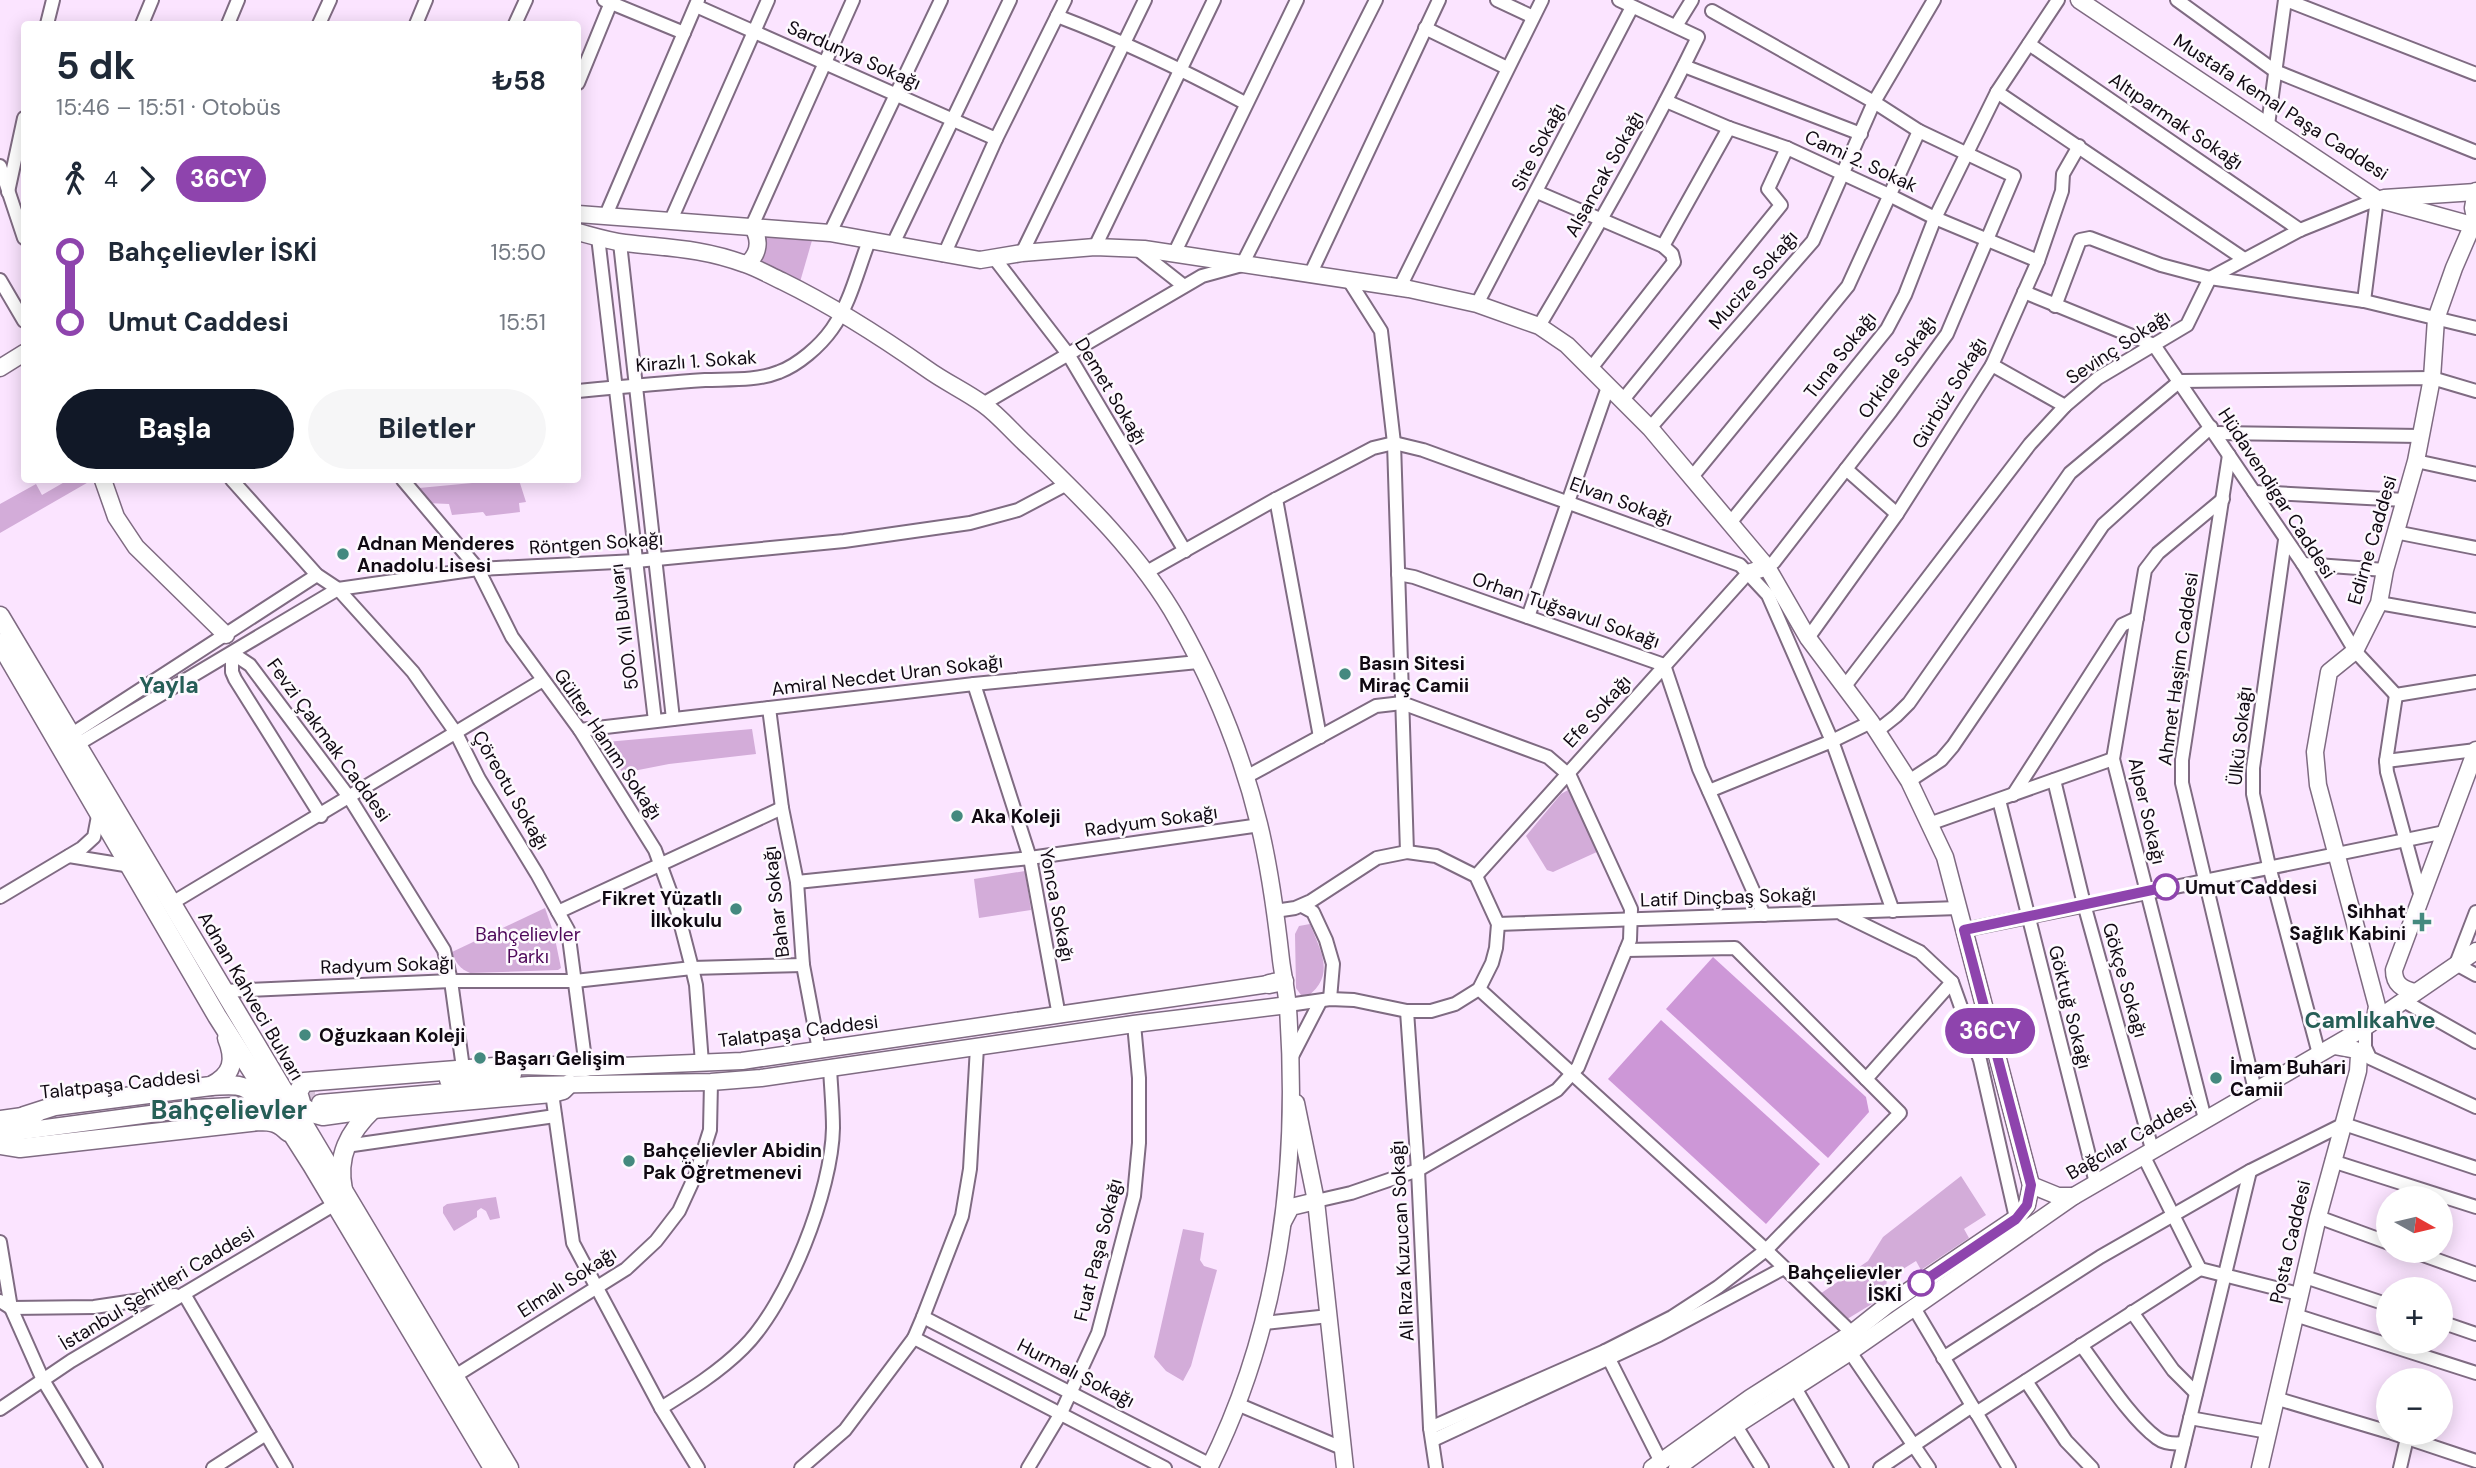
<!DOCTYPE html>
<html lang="tr">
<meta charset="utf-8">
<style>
:root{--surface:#fff;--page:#f6f6f7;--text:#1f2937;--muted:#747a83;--accent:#111827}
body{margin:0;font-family:"DM Sans",sans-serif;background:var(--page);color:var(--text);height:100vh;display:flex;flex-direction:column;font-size:26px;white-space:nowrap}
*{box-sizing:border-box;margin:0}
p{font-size:23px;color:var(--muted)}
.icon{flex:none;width:38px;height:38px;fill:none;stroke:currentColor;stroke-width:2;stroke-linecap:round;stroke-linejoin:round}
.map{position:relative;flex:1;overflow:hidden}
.drawer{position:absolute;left:21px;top:21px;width:560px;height:462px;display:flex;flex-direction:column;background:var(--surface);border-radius:7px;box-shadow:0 4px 18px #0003}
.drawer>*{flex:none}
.badge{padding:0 14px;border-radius:23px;font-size:24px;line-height:46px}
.needle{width:46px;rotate:98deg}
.fabs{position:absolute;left:2376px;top:1186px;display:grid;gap:14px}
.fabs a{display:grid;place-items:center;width:77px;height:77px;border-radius:50%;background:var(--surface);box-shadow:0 4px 18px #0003;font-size:35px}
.map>.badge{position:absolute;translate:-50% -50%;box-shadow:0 0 0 4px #fff}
.legs{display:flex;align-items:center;gap:10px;height:77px;padding:0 35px;font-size:23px}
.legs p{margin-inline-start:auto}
.headline{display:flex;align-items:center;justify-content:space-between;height:119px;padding:0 35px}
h1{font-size:38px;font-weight:700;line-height:52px}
.cta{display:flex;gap:14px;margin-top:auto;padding:14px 35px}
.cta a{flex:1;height:80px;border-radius:42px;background:var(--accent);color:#fff;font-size:28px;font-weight:700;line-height:80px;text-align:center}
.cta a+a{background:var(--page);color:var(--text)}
ul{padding:0 35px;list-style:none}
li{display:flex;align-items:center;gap:24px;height:70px;font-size:26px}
li i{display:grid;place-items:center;width:10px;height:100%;margin:0 9px;background:currentColor}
li i::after{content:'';width:18px;height:18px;margin:-9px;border:5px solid;border-radius:50%;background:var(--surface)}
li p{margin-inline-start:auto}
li:first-child i{background:linear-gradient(#0000 50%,currentColor 0)}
li:last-child i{background:linear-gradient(currentColor 50%,#0000 0)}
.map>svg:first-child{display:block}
.green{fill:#d3acd9}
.water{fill:#cd97d7}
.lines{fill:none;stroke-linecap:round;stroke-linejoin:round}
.secondary-tunnel{stroke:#d8c3db;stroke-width:16;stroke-dasharray:16 8;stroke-linecap:butt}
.street-casing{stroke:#7f6b82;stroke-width:16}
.secondary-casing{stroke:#7f6b82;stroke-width:19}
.primary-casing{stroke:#7f6b82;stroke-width:21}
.street{stroke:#fff;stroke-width:12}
.secondary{stroke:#fff;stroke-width:16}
.primary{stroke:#fff;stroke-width:18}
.line-1-casing{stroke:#fff;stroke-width:16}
.line-1{stroke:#8e44ad;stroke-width:10}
.poi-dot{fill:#44897f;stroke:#fdf9fe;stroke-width:2.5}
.stop-1-dot{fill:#fff;stroke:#8e44ad;stroke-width:3.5}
.labels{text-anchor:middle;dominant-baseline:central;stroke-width:5;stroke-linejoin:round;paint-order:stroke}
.street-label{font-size:19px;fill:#100912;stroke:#fdf9fe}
.poi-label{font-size:19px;font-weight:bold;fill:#100912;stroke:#fdf9fe;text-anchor:start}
.stop-label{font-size:19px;font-weight:bold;fill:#100912;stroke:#fdf9fe;text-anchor:start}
.park-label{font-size:19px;fill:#4f0a5a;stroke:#fdf9fe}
.quarter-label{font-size:23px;font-weight:bold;fill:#265e57;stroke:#fdf9fe}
.district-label{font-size:26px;font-weight:bold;fill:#265e57;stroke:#fdf9fe}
</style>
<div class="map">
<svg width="2476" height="1468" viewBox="0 0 2476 1468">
<rect width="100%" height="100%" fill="#fbe4ff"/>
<g class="green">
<path d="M764,234l49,3 -13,45 -38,-17z"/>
<path d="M68,480h24l-92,53v-29l36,-20 6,11z"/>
<path d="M504,480h15l7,22 -7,1 1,9 -34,4 -3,-4 -31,3 -3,-11 -23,-1 -7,-15z"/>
<path d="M752,729l4,25 -87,10 -46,9 -9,-12 -8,-19z"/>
<path d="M1568,790l31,61 -46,21 -6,-2 -21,-34 35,-42z"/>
<path d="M1025,871l6,39 -52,8 -5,-39z"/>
<path d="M545,908l9,26 7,34 -3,2 -88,3c-10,-4 -15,-11 -18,-21z"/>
<path d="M1310,924c11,28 26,51 -3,73l-6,-2 -5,-7 -1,-54 4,-8z"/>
<path d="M1961,1176l25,39 -22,14 5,9 -48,32 -5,-9 -29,18 -2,17 -41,25 -27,-25 51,-35 15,-24z"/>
<path d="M496,1197l4,21 -10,2 -4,-9 -5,-3 -4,3v6l-23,14 -11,-18v-6l4,-3z"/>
<path d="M1183,1229l21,4 -4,27 4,6 13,4 -26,96 -8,15 -17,-10 -12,-14z"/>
</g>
<g class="water">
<path d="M1713,957l153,140 3,15 -41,46 -162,-149z"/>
<path d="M1661,1020l159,144 -54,60 -158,-145z"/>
</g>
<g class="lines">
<path class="secondary-tunnel" d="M286,1093h29"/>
<g class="street-casing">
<g id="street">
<path d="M604,0l80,33"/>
<path d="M1497,0l36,17"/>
<path d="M2177,0l98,71 201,81"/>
<path d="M2286,0l190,74"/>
<path d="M696,6l300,133"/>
<path d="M1712,11l162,91 45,29 95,45 -67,158 -56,77 -117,151 -7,5"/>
<path d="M1057,16c66,25 126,54 188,87"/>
<path d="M47,24l6,-24"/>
<path d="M142,24l10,-24"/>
<path d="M228,24l10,-24"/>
<path d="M319,24l11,-24"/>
<path d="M416,24l10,-24"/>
<path d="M515,24l11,-24"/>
<path d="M1676,26l16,-26"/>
<path d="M1425,28l82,40"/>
<path d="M2029,44l271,186"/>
<path d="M1684,66l177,68"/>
<path d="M578,83l34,-83"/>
<path d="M1997,92l247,167"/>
<path d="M1666,101l63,27 58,20 102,47 46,23 103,43"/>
<path d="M2268,125l17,-125"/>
<path d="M0,166l24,72"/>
<path d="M8,192l16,-74"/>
<path d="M1537,192l126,54 9,8 2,8 -82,105"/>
<path d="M606,215l92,-215"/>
<path d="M671,220l97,-220"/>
<path d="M752,226l101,-226"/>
<path d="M830,233l111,-233"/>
<path d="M598,237l57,484"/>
<path d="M620,243l53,476"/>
<path d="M893,244l117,-244"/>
<path d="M1663,246l66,-118"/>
<path d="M1095,247l119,-247"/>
<path d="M1137,249l47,37"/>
<path d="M1022,253l123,-253"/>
<path d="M1174,254l123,-254"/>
<path d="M944,255l52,-116 69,-139"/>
<path d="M995,259l73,95 117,197"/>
<path d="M1310,275l129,-275"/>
<path d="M1348,279l33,52 13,112 13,409"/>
<path d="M0,280l24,41"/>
<path d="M1399,289l143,-289"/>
<path d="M2024,292l130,53"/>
<path d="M1477,304l155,-297"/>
<path d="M2055,306l25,-66 10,-2 71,27 49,13 154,23 112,27"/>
<path d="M1539,326c56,-94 111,-190 159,-289l-79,-37"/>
<path d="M2154,345l149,219 52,87 41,44 80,-13"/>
<path d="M1992,365l73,41"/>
<path d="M578,391c42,-4 84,-8 127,-11 23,-1 52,1 74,-8 19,-7 41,-26 53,-43 18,-25 26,-60 37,-88"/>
<path d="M1622,401l159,-196 -13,-16 19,-41"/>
<path d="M983,404l219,-128 40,-11 134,-265"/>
<path d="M1650,428l163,-187 61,-139 60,-102"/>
<path d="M2215,433l205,3"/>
<path d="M2229,455l-47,305v23l73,307"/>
<path d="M2416,461l60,13"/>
<path d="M1846,469l51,45"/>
<path d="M1692,477l156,-191 71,-155"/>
<path d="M232,480l85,95 21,14 75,83 43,61 23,46 58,95 31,56 18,137"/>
<path d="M403,480l75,89 34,68 68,93 75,120 22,60 15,58 4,17 6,78"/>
<path d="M2254,492l151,8"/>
<path d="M1276,499l44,238"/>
<path d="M1730,523l157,-194 18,-34 30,-77 62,-126 61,-92"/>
<path d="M2395,532l81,16"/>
<path d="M2285,540l-32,228v26l16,72 50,188"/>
<path d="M2303,564l82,6"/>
<path d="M1145,573l131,-74 97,-51 21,-5 29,7 317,115 28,30 64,146 61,170"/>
<path d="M1398,574l16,3 250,88 35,104 65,146"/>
<path d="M2379,603l97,17"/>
<path d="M1528,617l80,-230"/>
<path d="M1808,638l89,-124 95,-149 46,-104 24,-70 1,-17 16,-28"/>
<path d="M232,653l18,12 99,132 95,153 7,31 12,87"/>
<path d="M232,653v19l3,7 86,137"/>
<path d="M974,684l56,174 29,158"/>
<path d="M1845,686l185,-242 35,-38 33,-28 89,-53 23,-47 90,-48 77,-31 -13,102"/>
<path d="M2396,695l-10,66 1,11 34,125"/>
<path d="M769,708l13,100 15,74 6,83 16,85"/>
<path d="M580,730l394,-46 224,-22"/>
<path d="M1877,731l19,-15 13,-13 161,-230 110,-92 252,-3 44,13"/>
<path d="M72,734l245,-159"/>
<path d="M78,744l260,-155 140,-20 158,-8 208,-20 126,-18 48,-13 49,-26"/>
<path d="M2386,761l90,-11"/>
<path d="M1246,777l130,-71 26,-3 146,54 22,19 61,133 -1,31 -52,127 -21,23 -139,80 -67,23 -35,8"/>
<path d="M2054,780l30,124 68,245"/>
<path d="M1909,781l32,-21 12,-14 150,-221 108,-98"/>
<path d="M1709,791l123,-50 39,-19"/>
<path d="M2013,795l109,-170 15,-7"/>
<path d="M1999,800l97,383"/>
<path d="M1929,824l184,-65"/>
<path d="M69,856l62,10"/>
<path d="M1476,876l272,-303"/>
<path d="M797,882l233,-24 230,-33"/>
<path d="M0,897l82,-49 12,-11 5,-26"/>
<path d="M172,903l371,-223"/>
<path d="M1302,906l11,6 13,28 7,24 -3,35"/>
<path d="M1275,911l20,-3 16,-7 66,-43 30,-6 29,4 40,20 22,48 -2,24 -4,15 -13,26 -24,15 -24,7h-24l-53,-11 -24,-1 -42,6"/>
<path d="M558,912l224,-104"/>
<path d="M2476,912l-20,52 20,11"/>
<path d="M1842,914l78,38 32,30 28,78 36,158"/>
<path d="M1498,924l460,-16"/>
<path d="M1964,930l481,-98"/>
<path d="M1479,989l287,261 86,83"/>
<path d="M224,991l227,-10h124l117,-13 111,-3"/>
<path d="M2402,1000l74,42"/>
<path d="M1407,1011l11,159 12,258 6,40"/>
<path d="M2365,1027v20l5,11 106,49"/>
<path d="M1290,1060l30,-58"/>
<path d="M1866,1079l86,-97"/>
<path d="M552,1093l21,150 88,165 37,60"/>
<path d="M2205,1119l-92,-360 32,-189 13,-17 65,-54"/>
<path d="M346,1146l209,-30"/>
<path d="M2143,1155l57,114 99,25"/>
<path d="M2332,1161l144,46"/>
<path d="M2318,1217l71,26"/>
<path d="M0,1242l11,66 32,72 53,88"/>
<path d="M2412,1251l64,23"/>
<path d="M2305,1277l84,28"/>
<path d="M184,1294l102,174"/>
<path d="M0,1301l11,7 83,-1 81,-12"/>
<path d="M1913,1306l96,162"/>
<path d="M2132,1312l41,58 23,23"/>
<path d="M2295,1315l181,58"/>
<path d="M923,1317l288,148"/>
<path d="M2441,1322l35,12"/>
<path d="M1264,1323l65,-7"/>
<path d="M914,1338l251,130"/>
<path d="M2081,1345c21,28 49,73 76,93 8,6 18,6 27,5"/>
<path d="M1605,1351l56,111"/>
<path d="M1850,1352l79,116"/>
<path d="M1943,1358l157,-101 150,-86 94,-47 132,44"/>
<path d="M455,1376l171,-107 30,-28 23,-30 17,-37 14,-44 1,-48"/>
<path d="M2026,1381l40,60 26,27"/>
<path d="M1794,1386l48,82"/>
<path d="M2275,1398l114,34"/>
<path d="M1237,1404l105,44"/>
<path d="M661,1408c29,-18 58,-36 82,-60 45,-44 89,-158 90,-220 0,-20 -2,-40 -3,-60"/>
<path d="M0,1409l71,-48 264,-157"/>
<path d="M1976,1413l224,-144"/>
<path d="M1731,1418l31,50"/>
<path d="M2190,1418l78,14"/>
<path d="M1430,1428l175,-77 67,-34 46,-30 48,-37 134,-137 -165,-165 -109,2"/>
<path d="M2392,1433l84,28"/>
<path d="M1433,1440l226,-105 125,-67"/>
<path d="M213,1468l53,-34"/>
<path d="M801,1468l44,-38 69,-92 9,-21 39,-101 8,-47 7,-122"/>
<path d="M1028,1468l33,-55 37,-80 36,-137 5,-53v-65l-5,-54"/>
<path d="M1880,1468l92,-62"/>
<path d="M2178,1468l72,-297"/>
<path d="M2400,1468l7,-30"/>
</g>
</g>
<g class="secondary-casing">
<g id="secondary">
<path d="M2079,0l298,199 99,27"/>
<path d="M2476,191l-3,17 3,15"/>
<path d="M2384,198l92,-6"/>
<path d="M578,214l252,19 150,27 42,-7 73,-6 49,2 265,40 68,15 62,22 28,19 83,83 117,139 41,71 63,84 38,59 36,76 86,328 -4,20 -11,13 -130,88 -34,27 -102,65 -98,70"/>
<path d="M578,232c15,4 31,9 47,11 43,5 77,5 120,21 12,4 24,11 37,17 51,25 98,55 145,88 18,13 38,22 56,35 17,12 31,30 47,44 54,52 111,107 148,173 35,62 64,133 81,203 11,45 17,91 22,136 2,16 6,33 7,49 11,157 -8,317 -79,459"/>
<path d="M747,264c12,-10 14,-24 5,-38"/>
<path d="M0,368l24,-15"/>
<path d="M103,480l13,37 20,30 90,88"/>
<path d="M1748,573l19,-6"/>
<path d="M2415,992c-13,-3 -21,-8 -21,-22l82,-220"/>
<path d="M2375,1019l2,-13 -59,-221 -3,-33 14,-80 26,-21 24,-48 6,-33 31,-109 16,-83 4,-59 18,-51 19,-44"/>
<path d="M574,1068l168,-7 527,-77"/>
<path d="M448,1080l65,-6"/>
<path d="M320,1103l209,-18 182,-3 50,-4 373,-54 154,-19"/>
<path d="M1296,1103l20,98 29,267"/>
<path d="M0,1119l37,-5"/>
<path d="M0,1134l195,-26 56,-3"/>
<path d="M2031,1185l27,11h16"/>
<path d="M1283,1222l8,-15 25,-6"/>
<path d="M1677,1468l58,-42 115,-74 224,-156 290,-168 112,-77"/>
<path d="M2260,1468l58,-251 40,-146 1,-16 -3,-5 -22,-4"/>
</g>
</g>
<g class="primary-casing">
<g id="primary">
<path d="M0,616l509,852"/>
<path d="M0,643l217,373 95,149 181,303"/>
<path d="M1269,984l15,-3"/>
<path d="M569,1084l-6,6 -11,3 -179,16 -50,7 -11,-3 -10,-7 -4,-14 6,-10 216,-17 66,2"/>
<path d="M211,1086c25,-1 37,-5 50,20"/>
<path d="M24,1116l31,-10 156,-20c22,-11 25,-26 16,-48"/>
<path d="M0,1145l20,3 239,-27c14,0 20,2 29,11"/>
<path d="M343,1190c-7,-34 6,-58 30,-81"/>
</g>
</g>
<use href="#street" class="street"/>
<use href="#secondary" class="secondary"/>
<use href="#primary" class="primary"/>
</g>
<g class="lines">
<g class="line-1-casing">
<path id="line-1" d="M1921,1283l95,-64 11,-14 4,-20 -67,-255 202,-43"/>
</g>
<use href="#line-1" class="line-1"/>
</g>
<g class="poi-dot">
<circle cx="343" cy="554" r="7"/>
<circle cx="1345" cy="674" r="7"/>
<circle cx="957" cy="816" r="7"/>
<circle cx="736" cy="909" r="7"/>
<path d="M2418.5 911.5h7v7h7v7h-7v7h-7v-7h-7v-7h7z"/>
<circle cx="305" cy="1035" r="7"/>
<circle cx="480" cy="1058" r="7"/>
<circle cx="2216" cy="1078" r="7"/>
<circle cx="629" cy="1161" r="7"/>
</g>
<g class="stop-1-dot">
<circle cx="2166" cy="887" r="12"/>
<circle cx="1921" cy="1283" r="12"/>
</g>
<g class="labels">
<g class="street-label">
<text transform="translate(854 55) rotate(24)">Sardunya Sokağı</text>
<text transform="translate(2281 107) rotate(33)">Mustafa Kemal Paşa Caddesi</text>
<text transform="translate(2176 121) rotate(34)">Altıparmak Sokağı</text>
<text transform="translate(1538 147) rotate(-63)">Site Sokağı</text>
<text transform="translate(1861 161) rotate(25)">Cami 2. Sokak</text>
<text transform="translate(1604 174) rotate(-61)">Alsancak Sokağı</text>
<text transform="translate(1753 280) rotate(-49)">Mucize Sokağı</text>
<text transform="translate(2118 347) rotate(-33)">Sevinç Sokağı</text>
<text transform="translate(1840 355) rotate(-52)">Tuna Sokağı</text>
<text transform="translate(696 361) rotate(-4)">Kirazlı 1. Sokak</text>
<text transform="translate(1897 367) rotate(-55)">Orkide Sokağı</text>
<text transform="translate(1111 391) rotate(59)">Demet Sokağı</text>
<text transform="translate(1949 393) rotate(-59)">Gürbüz Sokağı</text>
<text transform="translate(2277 493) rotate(57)">Hüdavendigar Caddesi</text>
<text transform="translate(1621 501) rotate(20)">Elvan Sokağı</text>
<text transform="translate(2372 540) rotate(-74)">Edirne Caddesi</text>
<text transform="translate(596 543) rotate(-4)">Röntgen Sokağı</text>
<text transform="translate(1566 610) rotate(19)">Orhan Tuğsavul Sokağı</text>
<text transform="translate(624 627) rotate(-97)">500. Yıl Bulvarı</text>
<text transform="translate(2178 669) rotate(-82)">Ahmet Haşim Caddesi</text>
<text transform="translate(887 675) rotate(-7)">Amiral Necdet Uran Sokağı</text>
<text transform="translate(1597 711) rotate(-48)">Efe Sokağı</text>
<text transform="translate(2240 736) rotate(-84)">Ülkü Sokağı</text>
<text transform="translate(329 740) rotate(54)">Fevzi Çakmak Caddesi</text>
<text transform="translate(608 744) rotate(56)">Gülter Hanım Sokağı</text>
<text transform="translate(511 790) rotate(60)">Çöreotu Sokağı</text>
<text transform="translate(2147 811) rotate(77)">Alper Sokağı</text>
<text transform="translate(1151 821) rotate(-8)">Radyum Sokağı</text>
<text transform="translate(1728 897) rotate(-2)">Latif Dinçbaş Sokağı</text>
<text transform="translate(776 902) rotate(-97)">Bahar Sokağı</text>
<text transform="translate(1057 905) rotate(79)">Yonca Sokağı</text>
<text transform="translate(387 965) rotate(-2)">Radyum Sokağı</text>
<text transform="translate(2125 980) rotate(74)">Gökçe Sokağı</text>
<text transform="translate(251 996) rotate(60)">Adnan Kahveci Bulvarı</text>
<text transform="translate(2070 1007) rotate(76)">Göktuğ Sokağı</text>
<text transform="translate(798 1031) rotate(-7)">Talatpaşa Caddesi</text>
<text transform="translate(120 1084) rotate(-6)">Talatpaşa Caddesi</text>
<text transform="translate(2131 1138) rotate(-30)">Bağcılar Caddesi</text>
<text transform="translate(1402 1241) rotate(-93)">Ali Rıza Kuzucan Sokağı</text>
<text transform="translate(2290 1242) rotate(-77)">Posta Caddesi</text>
<text transform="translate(1098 1250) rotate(-76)">Fuat Paşa Sokağı</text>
<text transform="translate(567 1282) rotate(-33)">Elmalı Sokağı</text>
<text transform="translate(157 1288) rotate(-31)">İstanbul Şehitleri Caddesi</text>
<text transform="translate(1076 1373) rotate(27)">Hurmalı Sokağı</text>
</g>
<g class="poi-label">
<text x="357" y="543">Adnan Menderes<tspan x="357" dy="22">Anadolu Lisesi</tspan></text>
<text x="1359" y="663">Basın Sitesi<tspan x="1359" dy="22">Miraç Camii</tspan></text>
<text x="971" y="816">Aka Koleji</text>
<text x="722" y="898" text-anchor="end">Fikret Yüzatlı<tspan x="722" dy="22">İlkokulu</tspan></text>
<text x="2406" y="911" text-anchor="end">Sıhhat<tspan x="2406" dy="22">Sağlık Kabini</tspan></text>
<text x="319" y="1035">Oğuzkaan Koleji</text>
<text x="494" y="1058">Başarı Gelişim</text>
<text x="2230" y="1067">İmam Buhari<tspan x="2230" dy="22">Camii</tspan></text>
<text x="643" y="1150">Bahçelievler Abidin<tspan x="643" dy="22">Pak Öğretmenevi</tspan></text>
</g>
<g class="stop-label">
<text x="2185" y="887">Umut Caddesi</text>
<text x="1902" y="1272" text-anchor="end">Bahçelievler<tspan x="1902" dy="22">İSKİ</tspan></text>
</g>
<g class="park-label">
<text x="528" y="934">Bahçelievler<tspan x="528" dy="22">Parkı</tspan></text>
</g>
<g class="quarter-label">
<text x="169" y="685">Yayla</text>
<text x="2370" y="1020">Camlıkahve</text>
</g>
<g class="district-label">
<text x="229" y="1110">Bahçelievler</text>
</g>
</g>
</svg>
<div class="fabs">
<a><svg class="needle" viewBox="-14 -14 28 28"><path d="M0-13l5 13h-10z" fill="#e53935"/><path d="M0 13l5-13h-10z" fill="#747a83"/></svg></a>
<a>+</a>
<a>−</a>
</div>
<b class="badge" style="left:1990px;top:1031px;background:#8e44ad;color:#fff">36CY</b>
<section class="drawer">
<div class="headline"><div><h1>5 dk</h1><p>15:46 – 15:51 · Otobüs</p></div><b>₺58</b></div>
<div class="legs"><svg class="icon" aria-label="walk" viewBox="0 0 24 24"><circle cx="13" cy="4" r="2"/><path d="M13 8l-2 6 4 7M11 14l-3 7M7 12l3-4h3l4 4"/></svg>4<svg class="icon" aria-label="forward" viewBox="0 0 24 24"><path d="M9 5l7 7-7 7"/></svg><b class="badge" style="background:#8e44ad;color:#fff">36CY</b></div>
<ul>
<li><i style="color:#8e44ad"></i><b>Bahçelievler İSKİ</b><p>15:50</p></li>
<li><i style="color:#8e44ad"></i><b>Umut Caddesi</b><p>15:51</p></li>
</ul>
<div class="cta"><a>Başla</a><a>Biletler</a></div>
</section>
</div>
